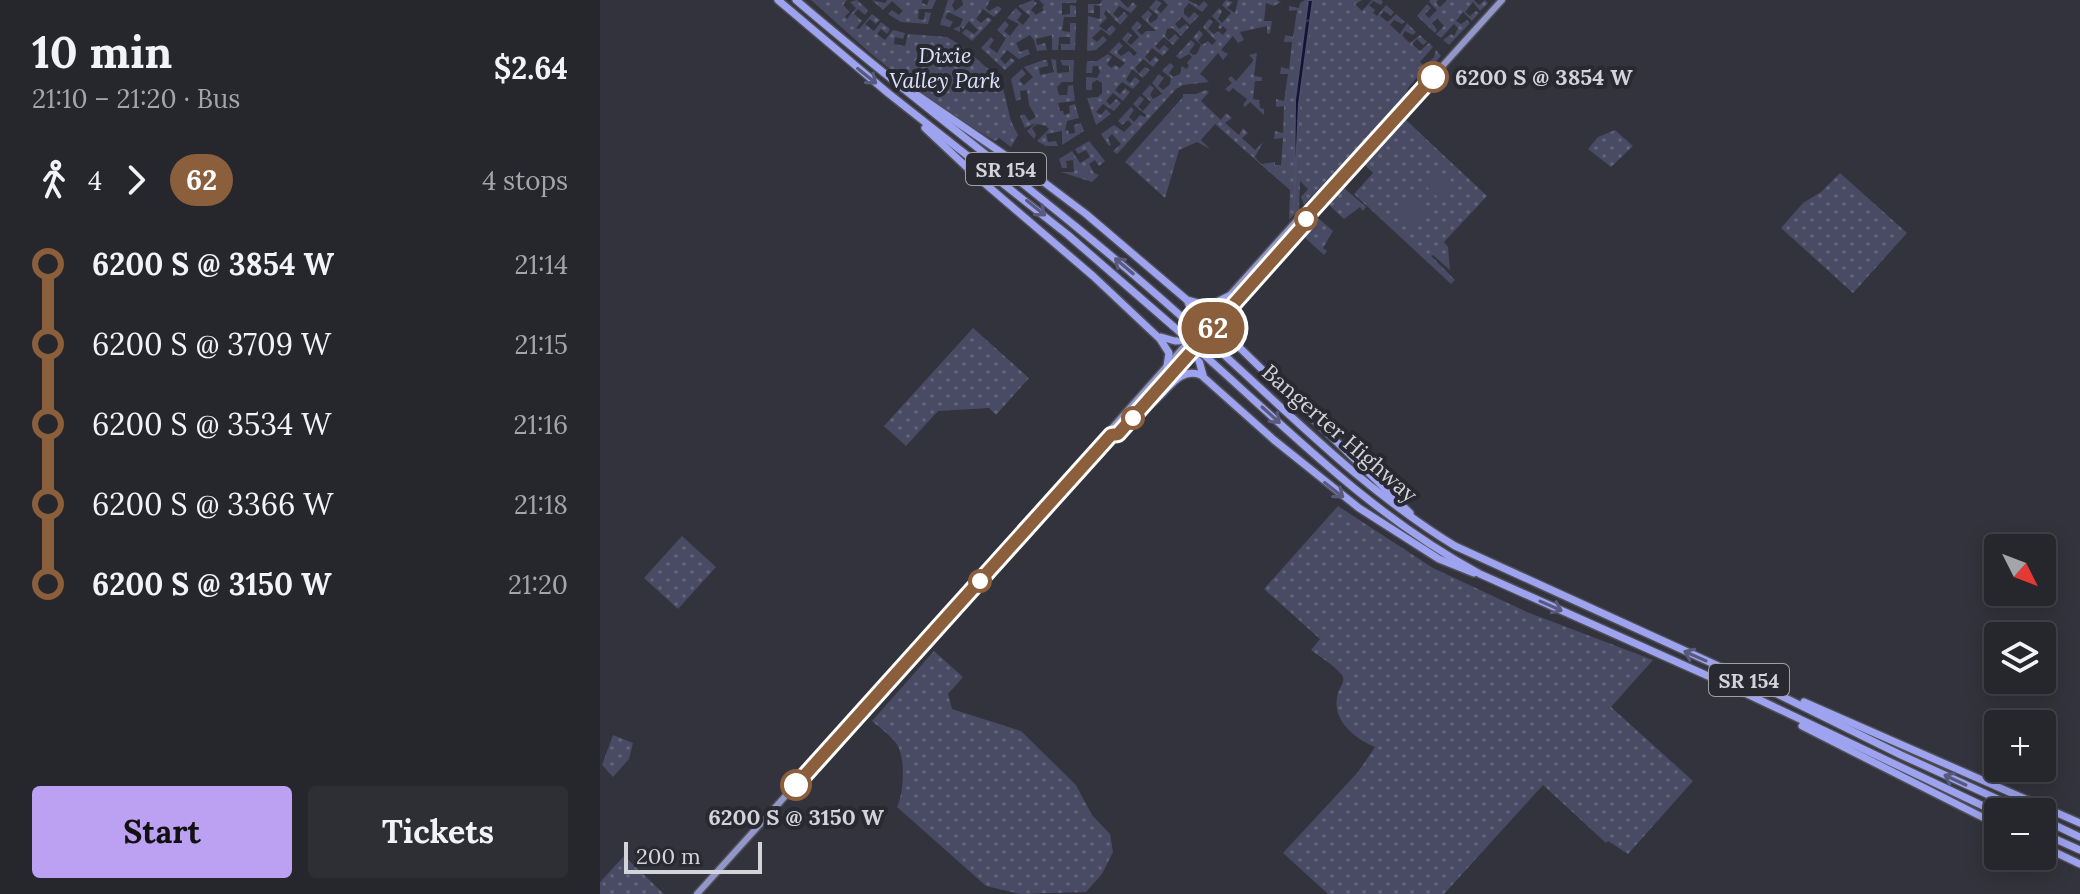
<!DOCTYPE html>
<meta charset="utf-8">
<style>
:root{--surface:#26262d;--page:#2e2e35;--text:#f1f3f6;--muted:#a4a5aa;--line:#424349;--accent:#bca0f2}
body{margin:0;font-family:Lora,serif;background:var(--page);color:var(--text);height:100vh;display:flex;flex-direction:column;font-size:30px;white-space:nowrap}
*{box-sizing:border-box;margin:0}
p{font-size:26px;color:var(--muted)}
.icon{flex:none;width:44px;height:44px;fill:none;stroke:currentColor;stroke-width:2;stroke-linecap:round;stroke-linejoin:round}
.map{position:relative;flex:1;overflow:hidden}
.sheet{display:flex;flex-direction:column;background:var(--surface);width:600px}
.sheet>*{flex:none}
.badge{padding:0 16px;border-radius:26px;font-size:28px;line-height:52px}
.needle{width:52px;rotate:132deg}
.controls{position:absolute;left:1384px;top:534px;display:grid;gap:16px}
.controls a{display:grid;place-items:center;width:72px;height:72px;border-radius:8px;background:var(--surface);box-shadow:0 4px 20px #0003,0 0 0 2px var(--line);font-size:40px}
.scale{position:absolute;left:24px;bottom:20px;width:138px;box-sizing:border-box;padding-left:8px;border:4px solid #d3d4d9;border-top:0;font-size:22px;line-height:28px;white-space:nowrap;color:#d3d4d9;-webkit-text-stroke:6px #282931;paint-order:stroke}
.map>.badge{position:absolute;translate:-50% -50%;box-shadow:0 0 0 4px #fff}
.legs{display:flex;align-items:center;gap:12px;height:88px;padding:0 32px;font-size:26px}
.legs p{margin-inline-start:auto}
.summary{display:flex;align-items:center;justify-content:space-between;height:136px;padding:0 32px}
h1{font-size:44px;font-weight:700;line-height:60px}
.button{display:flex;gap:16px;margin-top:auto;padding:16px 32px}
.button a{flex:1;height:92px;border-radius:8px;background:var(--accent);color:#111;font-size:32px;font-weight:700;line-height:92px;text-align:center}
.button a+a{background:var(--page);color:var(--text)}
ul{padding:0 32px;list-style:none}
li{display:flex;align-items:center;gap:28px;height:80px;font-size:30px}
li i{display:grid;place-items:center;width:12px;height:100%;margin:0 10px;background:currentColor}
li i::after{content:'';width:20px;height:20px;margin:-10px;border:6px solid;border-radius:50%;background:var(--surface)}
li p{margin-inline-start:auto}
li:first-child i{background:linear-gradient(#0000 50%,currentColor 0)}
li:last-child i{background:linear-gradient(currentColor 50%,#0000 0)}
main{display:flex;flex:1;min-height:0}
.map>svg:first-child{display:block}
.grass{fill:url(#grass-dots)}
.pitch{fill:#484b63}
.water{fill:url(#water-ripples);stroke:#4d4d67;stroke-width:2}
.lines{fill:none;stroke-linecap:round;stroke-linejoin:round}
.major-casing{stroke:#4e4f56;stroke-width:9}
.highway-casing{stroke:#4e4f56;stroke-width:10}
.major{stroke:#9296c8;stroke-width:6}
.highway{stroke:#9ea3f0;stroke-width:7}
.highway-bridge-casing{stroke:#4e4f56;stroke-width:10;stroke-linecap:butt}
.highway-bridge{stroke:#9ea3f0;stroke-width:7}
.oneway{stroke:#575a7d}
.line-1-casing{stroke:#fff;stroke-width:18}
.line-1{stroke:#8b5e3c;stroke-width:12}
.stop-1-dot{fill:#fff;stroke:#8b5e3c;stroke-width:4}
.labels{text-anchor:middle;dominant-baseline:central;stroke-width:8;stroke-linejoin:round;paint-order:stroke}
.shield{fill:#282931;stroke:#a0a1a7;stroke-width:2}
.shield-label{font-size:20px;font-weight:bold;fill:#d3d4d9}
.park-label{font-size:22px;font-style:italic;fill:#dde0fc;stroke:#282931}
.stop-label{font-size:22px;font-weight:bold;fill:#d3d4d9;stroke:#282931;text-anchor:start}
.street-label{font-size:22px;fill:#d3d4d9;stroke:#282931}
</style>
<main>
<section class="sheet">
<div class="summary"><div><h1>10 min</h1><p>21:10 – 21:20 · Bus</p></div><b>$2.64</b></div>
<div class="legs"><svg class="icon" aria-label="walk" viewBox="0 0 24 24"><circle cx="13" cy="4" r="2"/><path d="M13 8l-2 6 4 7M11 14l-3 7M7 12l3-4h3l4 4"/></svg>4<svg class="icon" aria-label="forward" viewBox="0 0 24 24"><path d="M9 5l7 7-7 7"/></svg><b class="badge" style="background:#8b5e3c;color:#fff">62</b><p>4 stops</p></div>
<ul>
<li><i style="color:#8b5e3c"></i><b>6200 S @ 3854 W</b><p>21:14</p></li>
<li><i style="color:#8b5e3c"></i><span>6200 S @ 3709 W</span><p>21:15</p></li>
<li><i style="color:#8b5e3c"></i><span>6200 S @ 3534 W</span><p>21:16</p></li>
<li><i style="color:#8b5e3c"></i><span>6200 S @ 3366 W</span><p>21:18</p></li>
<li><i style="color:#8b5e3c"></i><b>6200 S @ 3150 W</b><p>21:20</p></li>
</ul>
<div class="button"><a>Start</a><a>Tickets</a></div>
</section>
<div class="map">
<svg width="1480" height="894" viewBox="0 0 1480 894">
<defs>
<pattern id="grass-dots" width="8" height="8" patternUnits="userSpaceOnUse" patternTransform="scale(2)"><rect width="8" height="8" fill="#484b63"/><path d="M2 2h.1M6 6h.1" fill="none" stroke="#626479" stroke-width="1.8" stroke-linecap="round"/></pattern>
<pattern id="water-ripples" width="26" height="14" patternUnits="userSpaceOnUse" patternTransform="scale(2)"><rect width="26" height="14" fill="#141336"/><path d="M2 4q2-2 4 0t4 0M15 11q2-2 4 0t4 0" fill="none" stroke="#353452"/></pattern>
</defs>
<rect width="100%" height="100%" fill="#32333c"/>
<g class="grass">
<path d="M211,0h36l-4,5 7,7 -5,4 2,3 9,-11 -6,-6 7,-2 11,10 -3,5 -7,-6 -4,5 8,7 -6,7 3,1 13,-15 8,6 -4,4 -6,-5 -5,5 9,7 7,-9 9,7 -3,5 -6,-5 -4,5 8,6 8,-10 12,3 -2,6 -8,-2 -1,7 11,2 3,-12 39,3 15,9 32,28 8,10 9,37 7,14 -7,12 -12,-9 -4,3 -67,-41 -59,-48z"/>
<path d="M272,0l13,3 2,-3h35v3l5,2 2,-5h7l-4,9h-13l-1,10 6,1 1,-8 6,1 -3,11 -27,-2 -13,-8 4,-4 7,5 4,-4 -11,-10 -9,9z"/>
<path d="M348,0h7l-3,5 3,6 8,-6 -1,-5h28l-4,8 3,3 9,-5 4,3 -8,8 -11,-8 -7,10 5,4 7,-6 4,3 -20,21 -10,-8 4,-4 8,5 4,-4 -9,-9 -6,8 -3,-2v5l-7,-3 7,-3 3,-7 -15,-7 -3,6 8,4 -3,5 -10,-2z"/>
<path d="M433,0l4,3 -6,7 5,5 8,-5 -2,-2 2,-3 -5,-5h38l-1,3h-14v12l8,-1v-9l6,1v11h-12l-2,14 8,1v-9h6l-1,27h-14v-6h9v-7h-11l-1,13h-6v-15l-16,4 1,6 8,-2 2,7 -10,1 -3,-11 -4,-5 -14,8 4,9 8,-3 2,5 -11,5 -12,-9 -7,9 5,5 6,-6 4,3 -10,9 -24,-22 10,-11 3,3 -5,7 8,6 9,-15 -9,-8 8,-9 4,4 -5,6 6,5 9,-12 -12,-6 9,-10 6,6 -5,6 6,5 7,-9 -12,-10z"/>
<path d="M502,0h18l8,8 5,-6 4,4 -6,7 -12,-7 -6,8 5,4 6,-6 4,4 -8,9 -14,-15 -2,4 3,4 -8,8 7,5 6,-6 4,4 -6,7 -9,-7 -9,9 5,4 6,-6 4,4 -11,10 -9,1 1,-35 12,3v-13l-6,-1v8h-6v-9h12z"/>
<path d="M556,0l6,3 -5,6 4,4 7,-8 -5,-5h25l11,6 5,-5 4,4 -6,7 -13,-9 -5,6v5l5,4 5,-6 5,4 -9,9 -8,-8 -7,7 4,5 7,-5 3,3 -8,9 -9,-8 -5,1 -2,7 4,4 6,-6 4,4 -6,7 -9,-8 -9,9 4,4 5,-5 5,4 -6,7 -11,-8 -7,9 5,5 5,-6 4,4 -6,7 -10,-8 -8,9 4,5 6,-6 5,3 -7,8 -11,-9 -6,11 4,3 5,-6 5,4 -7,8 -11,-7 -7,8 5,4 5,-6 5,4 -7,9 -10,-8 -7,8 4,4 6,-6 5,4 -7,8 -11,-7 -7,8 5,3 5,-6 5,5 -15,11 -9,-27 11,-1 4,-4v-10l-5,-3 -5,3v7h-6v-13l11,1 3,-6 -2,-6h-5l-1,7h-6l1,-12h10l11,-7 4,3 -5,7 4,4 4,-3 5,3 5,-5 -16,-11 10,-10 4,4 -6,6 4,4 8,-5 5,5 3,-3 -15,-14 6,-7 4,3 -5,7 4,3 8,-8 -8,-9 6,-7 5,4 -5,6 5,4 4,-4h10l-15,-14 7,-7 4,4 -4,6 3,3 6,-4 1,-4 -9,-7z"/>
<path d="M626,0l7,2 -6,6 8,5 3,-13h39l4,2 -7,4 -8,-3 -2,18h8l-2,12 -3,1v-8l-27,6 4,8 -6,3 -5,-7 -12,14 7,4 -5,6 -5,-7 -18,21 9,8 -26,3 -7,4 -59,65 -4,-3 8,-7 -9,-10 -4,4 3,7 -2,1 -8,-12 13,-9 10,7 8,-8 -4,-4 -6,5 -4,-4 13,-14 3,3 -5,7 5,5 6,-7 5,2 1,-2 -13,-11 7,-8 4,3 -6,8 5,4 8,-9 -9,-8 8,-9 4,3 -4,7 3,4 9,-5 -10,-11 7,-9 5,4 -6,8 5,4 7,-6 1,-6 -9,-7 8,-8 4,3 -5,7 4,4 7,-3 2,-8 4,3 3,-3 -2,-3 5,-6 -3,-3 -9,5 -4,-3 15,-16 4,4 -6,8 4,3 4,-1 4,-9 -8,-7 6,-8 4,4 -5,7 4,4 6,-4 4,4 4,-4 -13,-14 6,-8 4,3 -5,7 6,5 4,-3 5,4 4,-5 -4,-4 -3,3 -2,-2 2,-3 -8,-8 7,-8 3,3 -4,8 4,4 9,-10 -9,-8z"/>
<path d="M705,0h57l-7,4 7,7 10,-11h9l2,2 -2,3 -8,-4 -4,4 6,5 -2,3 4,3 9,-11 8,7 -3,4 -7,-5 -4,5 8,6 8,-8 9,8 -3,2 -8,-4 -4,5 10,9 7,-11 9,9 -3,3 -8,-4 -3,5 8,7 10,-8 7,7 -4,3 -6,-6 -5,5 8,7 9,-8 4,4 -13,15 5,4 9,-9 2,-7 5,6 -14,15 -3,-2 -16,19 -2,7 -102,110 -3,-8 7,-8 -8,-8 -1,29 -10,10 1,-30 -75,-66 -14,16 9,9 -13,-7 -18,8 -14,48 -40,-36 58,-65v-3h13l10,-4 3,2 -8,9 20,19 5,-7 6,5 -7,5 14,12 4,-7 5,5 -6,5 13,12 8,-8 -8,15 6,7 14,-2v3h6l2,-27 -9,1 1,-8 8,2 1,-27 -8,1v-8l8,2 4,-27h-8l1,-7 8,2 3,-27h-8l1,-7 8,2 4,-27 -8,1v-5l10,2 1,-5z"/>
<path d="M830,0h8l-2,3 4,4 7,-7h27l5,5 6,-5 3,3 -8,8 -7,-9 -8,10 5,4 6,-5 3,2 -7,8 -9,-9 -7,9 5,3 6,-4 3,3 -21,22 -6,-5 8,-6 3,2 4,-8 -4,-4 -13,14 -5,-4 8,-8 -7,-8 -5,5 5,7 -2,3 -18,-17 10,-12 4,4 -6,6 4,4 8,-8 -8,-8z"/>
<path d="M657,53l-3,23 8,1v4h-7l-2,18 6,1 1,8 4,1v6l-14,-13 -5,5 -2,-2 4,-6 -14,-11 -4,4 -4,-3 7,-6 -4,-4 3,-3 5,5 18,-21 -5,-5z"/>
<path d="M451,59l5,1 1,13 12,-1v-6l-7,-1 -1,-5h13l-1,22h-11l-5,5 2,8h8l1,-9 5,-1 2,16 -17,2 2,8h3l1,4 6,-2 -1,-7 6,-2 4,14 -12,3 -2,10 3,-1 1,4 6,-1 -1,-8 7,-2 3,8 -22,14v-14l-16,3 2,8 8,-1 2,5h-12l-9,-5 12,-12 -3,-3 -9,-2 -5,4 4,7 -2,4 -7,-8 9,-8 -11,5 -5,-12 4,-2 5,7 7,-4 -7,-12 -2,-15 -7,1 1,8 -5,2 -5,-22 11,-10 4,5 -7,6 5,5 9,-8 -9,-10 20,-7h3l1,6 -9,2 1,7 14,-3z"/>
<path d="M806,120l81,76 -43,46 4,5 2,23 -17,-15 -2,1 24,24 -4,4 -97,-90 19,-21 -8,-8z"/>
<path d="M1015,130l18,16 -22,21 -23,-18 10,-12z"/>
<path d="M489,141l16,20 -6,5 -4,-6 -6,4 5,9 5,2 -7,7 -31,-10h13l-1,-12 -7,1 1,7h-5l-3,-9 13,-8 8,12 10,-6 -4,-7 -8,4 -3,-5z"/>
<path d="M1240,173l67,60 -54,60 -72,-65 22,-25 18,-11z"/>
<path d="M744,188l22,19 -3,4 -3,-4 -16,12 -15,-14z"/>
<path d="M718,218l15,13 -10,17 4,3 -3,4 -22,-20z"/>
<path d="M373,328l56,50 -33,37 -7,-7 -51,3 -32,35 -22,-20z"/>
<path d="M738,506l95,62 94,44 126,48 -42,47 82,74 -65,73 -20,-13 -2,2 -63,-58 -99,109h-116l-45,-41 75,-81 17,-25c-21,-9 -45,-28 -37,-54 2,-7 8,-11 4,-18 -7,-9 -22,-18 -31,-25l9,-11 -56,-50z"/>
<path d="M82,536l34,31 -38,42 -34,-31z"/>
<path d="M334,651l29,26 -15,17 4,15 69,22 55,54 16,30 18,19 3,18 -11,22 -16,18 -66,2 -34,-8 -89,-79c7,-14 9,-51 -1,-64 -6,-8 -16,-15 -24,-22z"/>
<path d="M13,735l20,8 -4,16 -16,18 -11,-12z"/>
<path d="M24,856l40,38h-64v-12z"/>
</g>
<g class="pitch">
<path d="M841,172l15,14 -14,15 -15,-14z"/>
<path d="M814,197l15,14 -14,16 -15,-14z"/>
</g>
<path class="water" d="M708,0h5l-14,104 -5,108 1,-112z"/>
<g class="lines">
<g class="major-casing">
<g id="major">
<path d="M601,327l98,-109 8,-2"/>
<path d="M604,339l101,-115 2,-8 195,-216"/>
<path d="M511,435l7,-1 76,-84"/>
<path d="M97,894l414,-459 1,-7 76,-86"/>
</g>
</g>
<g class="highway-casing">
<g id="highway">
<path d="M178,0l110,93 180,142 106,92"/>
<path d="M196,0c127,109 262,206 386,317"/>
<path d="M317,95l120,82 49,37 101,86 22,6 20,-10"/>
<path d="M325,128l50,47 118,101 67,63 9,14 -2,13"/>
<path d="M588,302l9,24 -5,26"/>
<path d="M625,316l1,9 13,20"/>
<path d="M602,326l-6,24 7,25"/>
<path d="M561,337l14,4 17,-1"/>
<path d="M587,344l32,-4 21,8 170,165"/>
<path d="M622,353c75,68 146,140 233,193l294,134 152,75 125,57"/>
<path d="M613,363c87,78 162,154 267,211l246,110 272,129"/>
<path d="M542,408c23,-7 32,-43 59,-33l73,65 85,68 80,51 35,14"/>
<path d="M1204,702l276,121"/>
<path d="M1202,726l196,99"/>
<path d="M1442,819l38,18"/>
<path d="M1442,833l38,17"/>
<path d="M1442,846l38,18"/>
</g>
</g>
<use href="#major" class="major"/>
<use href="#highway" class="highway"/>
<g class="highway-bridge-casing">
<g id="highway-bridge">
<path d="M582,317l40,36"/>
<path d="M574,327l39,36"/>
</g>
</g>
<use href="#highway-bridge" class="highway-bridge"/>
</g>
<defs><path id="oneway-shaft" d="M-6 0H5M1.5-3L5.5 0L1.5 3" fill="none" stroke-width="1.6" stroke-linecap="round" stroke-linejoin="round" transform="scale(2)"/></defs>
<g class="oneway">
<use href="#oneway-shaft" transform="translate(267 76) rotate(39)"/>
<use href="#oneway-shaft" transform="translate(436 208) rotate(39)"/>
<use href="#oneway-shaft" transform="translate(524 266) rotate(-140)"/>
<use href="#oneway-shaft" transform="translate(671 415) rotate(42)"/>
<use href="#oneway-shaft" transform="translate(734 490) rotate(38)"/>
<use href="#oneway-shaft" transform="translate(951 606) rotate(24)"/>
<use href="#oneway-shaft" transform="translate(1095 656) rotate(-156)"/>
<use href="#oneway-shaft" transform="translate(1355 780) rotate(-155)"/>
</g>
<g class="lines">
<g class="line-1-casing">
<path id="line-1" d="M196,785l315,-350 7,-1 187,-210 2,-8 126,-139"/>
</g>
<use href="#line-1" class="line-1"/>
</g>
<g class="stop-1-dot">
<circle cx="833" cy="77" r="14"/>
<circle cx="706" cy="219" r="10"/>
<circle cx="533" cy="418" r="10"/>
<circle cx="380" cy="581" r="10"/>
<circle cx="196" cy="785" r="14"/>
</g>
<g class="labels">
<g class="shield">
<rect x="366" y="153" width="80" height="32" rx="6"/>
<rect x="1109" y="664" width="80" height="32" rx="6"/>
</g>
<g class="shield-label">
<text x="406" y="169">SR 154</text>
<text x="1149" y="680">SR 154</text>
</g>
<g class="park-label">
<text x="345" y="55">Dixie<tspan x="345" dy="25">Valley Park</tspan></text>
</g>
<g class="stop-label">
<text x="855" y="77">6200 S @ 3854 W</text>
<text x="196" y="817" text-anchor="middle">6200 S @ 3150 W</text>
</g>
<g class="street-label">
<text transform="translate(740 433) rotate(41)">Bangerter Highway</text>
</g>
</g>
</svg>
<div class="controls">
<a><svg class="needle" viewBox="-14 -14 28 28"><path d="M0-13l5 13h-10z" fill="#e53935"/><path d="M0 13l5-13h-10z" fill="#a4a5aa"/></svg></a>
<a><svg class="icon" aria-label="layers" viewBox="0 0 24 24"><path d="M12 4l9 5-9 5-9-5zM3 14l9 5 9-5"/></svg></a>
<a>+</a>
<a>−</a>
</div>
<div class="scale">200 m</div>
<b class="badge" style="left:613px;top:328px;background:#8b5e3c;color:#fff">62</b>
</div>
</main>
